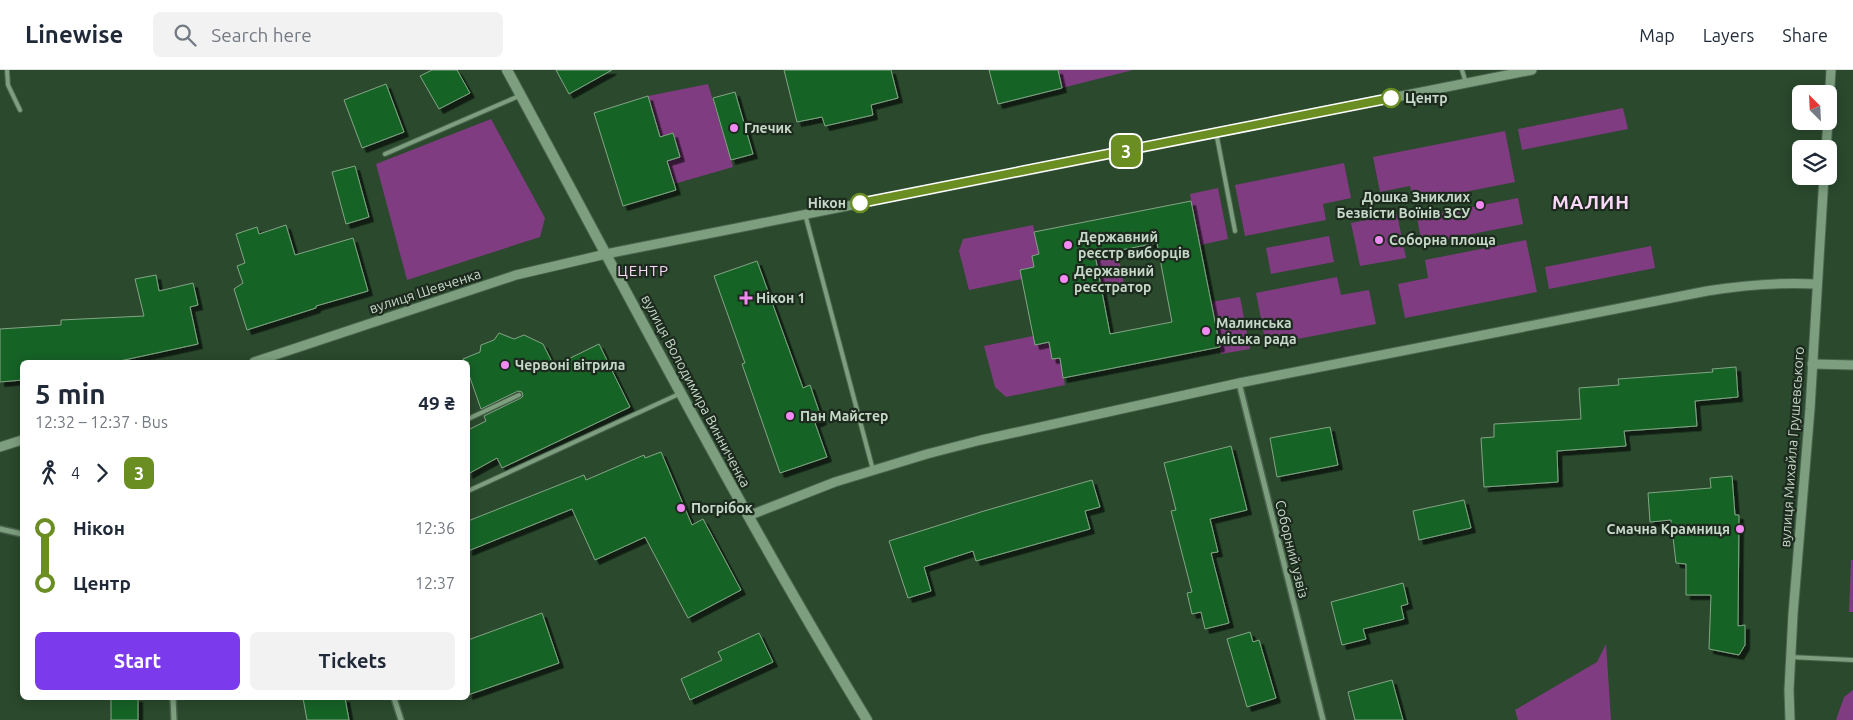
<!DOCTYPE html>
<meta charset="utf-8">
<style>
:root{--surface:#fff;--page:#f2f2f3;--text:#1f2937;--muted:#747a83;--line:#e0e1e3;--accent:#7c3aed}
body{margin:0;font-family:Ubuntu,sans-serif;background:var(--page);color:var(--text);height:100vh;display:flex;flex-direction:column;font-size:19px;white-space:nowrap}
*{box-sizing:border-box;margin:0}
p{font-size:16px;color:var(--muted)}
.icon{flex:none;width:28px;height:28px;fill:none;stroke:currentColor;stroke-width:2;stroke-linecap:round;stroke-linejoin:round}
.map{position:relative;flex:1;overflow:hidden}
.drawer{position:absolute;left:20px;top:290px;width:450px;height:340px;display:flex;flex-direction:column;background:var(--surface);border-radius:8px;box-shadow:0 2px 12px #0003}
.drawer>*{flex:none}
.badge{padding:0 10px;border-radius:8px;font-size:18px;line-height:32px}
.needle{width:32px;rotate:336deg}
.controls{position:absolute;left:1792px;top:15px;display:grid;gap:10px}
.controls a{display:grid;place-items:center;width:45px;height:45px;border-radius:8px;background:var(--surface);box-shadow:0 2px 12px #0003;font-size:25px}
.map>.badge{position:absolute;translate:-50% -50%;box-shadow:0 0 0 2px #fff}
.legs{display:flex;align-items:center;gap:8px;height:55px;padding:0 15px;font-size:16px}
.legs p{margin-inline-start:auto}
.summary{display:flex;align-items:center;justify-content:space-between;height:85px;padding:0 15px}
h1{font-size:28px;font-weight:700;line-height:38px}
.action{display:flex;gap:10px;margin-top:auto;padding:10px 15px}
.action a{flex:1;height:58px;border-radius:8px;background:var(--accent);color:#fff;font-size:20px;font-weight:700;line-height:58px;text-align:center}
.action a+a{background:var(--page);color:var(--text)}
ul{padding:0 15px;list-style:none}
li{display:flex;align-items:center;gap:18px;height:55px;font-size:19px}
li i{display:grid;place-items:center;width:8px;height:100%;margin:0 6px;background:currentColor}
li i::after{content:'';width:12px;height:12px;margin:-6px;border:4px solid;border-radius:50%;background:var(--surface)}
li p{margin-inline-start:auto}
li:first-child i{background:linear-gradient(#0000 50%,currentColor 0)}
li:last-child i{background:linear-gradient(currentColor 50%,#0000 0)}
header{display:flex;align-items:center;gap:30px;box-sizing:border-box;height:70px;padding:0 25px;background:var(--surface);border-bottom:1px solid var(--line)}
header strong{font-size:24px}
nav{display:flex;gap:28px;margin-inline-start:auto;font-size:18px}
.search{width:350px;height:45px;background:var(--page);display:flex;align-items:center;gap:12px;box-sizing:border-box;padding:0 18px;border-radius:8px;color:var(--muted);font-size:19px}
.map>svg:first-child{display:block}
.green{fill:#803c81}
.building{fill:#166427;stroke:#83a585;fill-rule:evenodd;filter:url(#shadow)}
.lines{fill:none;stroke-linecap:round;stroke-linejoin:round}
.service-casing{stroke:#4a644d;stroke-width:6}
.minor-casing{stroke:#4a644d;stroke-width:8}
.tertiary-casing{stroke:#4a644d;stroke-width:11}
.secondary-casing{stroke:#4a644d;stroke-width:12}
.service{stroke:#7d9f7f;stroke-width:4}
.minor{stroke:#7d9f7f;stroke-width:5}
.tertiary{stroke:#7d9f7f;stroke-width:9}
.secondary{stroke:#7d9f7f;stroke-width:10}
.line-1-casing{stroke:#fff;stroke-width:11}
.line-1{stroke:#6b8e23;stroke-width:8}
.stop-1-dot{fill:#fff;stroke:#6b8e23;stroke-width:2.5}
.poi-dot{fill:#f28af3;stroke:#1d2b1e;stroke-width:2}
.labels{text-anchor:middle;dominant-baseline:central;stroke-width:4.5;stroke-linejoin:round;paint-order:stroke}
.stop-label{font-size:14px;font-weight:bold;fill:#c6d8c7;stroke:#1d2b1e;text-anchor:start}
.poi-label{font-size:14px;font-weight:bold;fill:#c6d8c7;stroke:#1d2b1e;text-anchor:start}
.street-label{font-size:14px;fill:#c6d8c7;stroke:#1d2b1e}
.neighbourhood-label{font-size:15px;letter-spacing:1px;fill:#fbd7fa;stroke:#1d2b1e}
.district-label{font-size:19px;font-weight:bold;letter-spacing:1px;fill:#fbd7fa;stroke:#1d2b1e}
</style>
<header>
<strong>Linewise</strong>
<div class="search"><svg class="icon" aria-label="search" viewBox="0 0 24 24"><circle cx="10" cy="10" r="6"/><path d="M15 15l6 6"/></svg>Search here</div>
<nav><a>Map</a><a>Layers</a><a>Share</a></nav>
</header>
<div class="map">
<svg width="1853" height="650" viewBox="0 0 1853 650">
<defs>
<filter id="shadow"><feDropShadow dx="4.5" dy="4.5" stdDeviation="0" flood-color="#0009"/></filter>
</defs>
<rect width="100%" height="100%" fill="#2a492d"/>
<g class="green">
<path d="M1058,0h75l-71,18z"/>
<path d="M708,14l25,83 -59,17 -7,-23 13,-5 -7,-23 -13,4 -12,-41z"/>
<path d="M1623,38l5,21 -106,21 -4,-21z"/>
<path d="M491,49l54,99 -5,19 -133,43 -31,-116z"/>
<path d="M1505,61l10,51 -101,20 -4,-16 -30,6 -7,-35z"/>
<path d="M1344,93l7,35 -28,6 3,16 -81,16 -10,-51z"/>
<path d="M1218,118l10,51 -28,6 -10,-51z"/>
<path d="M1518,128l5,26 -101,20 -5,-26z"/>
<path d="M1397,144l9,44 -46,8 -9,-43z"/>
<path d="M1033,155l6,29 -7,2 2,11 -14,3 2,9 -53,11 -10,-39 4,-12z"/>
<path d="M1329,166l5,26 -63,12 -5,-26z"/>
<path d="M1526,170l11,52 -132,26 -7,-34 30,-6 -3,-18z"/>
<path d="M1651,176l4,22 -106,21 -4,-22z"/>
<path d="M1117,180l7,33 -23,4 -6,-32z"/>
<path d="M1337,207l4,18 28,-5 7,34 -110,21 -10,-52z"/>
<path d="M1240,227l10,52 -29,5 -10,-52z"/>
<path d="M1033,266l2,9 14,-3 3,17 8,-1 5,27 -59,12 -11,-10 -11,-41z"/>
<path d="M1851,490h2v52h-4z"/>
<path d="M1606,574l5,76h-93l-3,-10 82,-48z"/>
<path d="M1853,620v30h-17l8,-23z"/>
</g>
<g class="building">
<path d="M432,0h25l13,23 -31,16 -19,-33z"/>
<path d="M556,0h56l-43,24z"/>
<path d="M784,0h107l7,28 -27,7 2,10 -48,11 -3,-9 -25,5z"/>
<path d="M989,0h69l4,18 -64,16z"/>
<path d="M386,14l18,48 -42,16 -18,-48z"/>
<path d="M735,22l18,62 -22,6 -18,-62z"/>
<path d="M648,26l12,41 13,-4 7,24 -13,4 9,29 -53,16 -29,-93z"/>
<path d="M355,96l14,51 -23,7 -14,-52z"/>
<path d="M1191,131l29,146 -157,31 -3,-20 -8,1 -3,-17 -14,3 -15,-75 14,-3 -2,-11 7,-2 -5,-22zM1157,173l15,79 -62,12 -15,-79z"/>
<path d="M286,155l9,30 58,-17 15,53 -52,15v2l-69,22 -13,-41 9,-6 -6,-17 8,-3 -9,-29 21,-7 2,7z"/>
<path d="M757,191l46,127 7,-3 12,35 -7,3 12,34 -47,16 -38,-109 3,-1 -31,-87z"/>
<path d="M156,205l3,16 34,-8 5,22 -8,2 8,37 -83,18h-93v18l-22,2v-53l61,-4v-5l83,-4 -9,-37z"/>
<path d="M499,263l15,6 10,-4 19,9 11,22 45,-22 31,63 -128,61 -5,-10 -29,16v-44l18,-9 -2,-5 37,-18 2,-2 -1,-4 -4,-1 -37,18 -13,-37v-10h-4l-1,-3 17,-7 1,-7 13,-5z"/>
<path d="M1736,297l2,30 -43,4 2,25 -73,5 2,15 -69,5 1,31 -74,5 -3,-49 13,-1v-13l87,-5 -2,-31 40,-3 -1,-6 95,-7 -1,-3z"/>
<path d="M1330,357l8,38 -61,12 -7,-39z"/>
<path d="M1231,376l16,64 -37,9 8,33 -7,1 18,70 -24,6 -4,-17 -9,2 -5,-21 5,-1 -21,-81 5,-1 -12,-47z"/>
<path d="M661,382l31,73 11,-6 38,71 -53,28 -43,-81 -50,23 -23,-51 -104,42v-30l116,-46 2,5 58,-25 1,3z"/>
<path d="M1732,406l3,39h4l-1,111 7,-1v20l-6,10 -30,-6 2,-54h-25v-31l-10,-1 -5,-43 -21,2 -2,-29 63,-5 -1,-10z"/>
<path d="M1092,410l8,27 -15,4 5,18 -114,32 -3,-10 -49,16 7,24 -23,7 -19,-57 95,-30z"/>
<path d="M1464,430l7,28 -52,12 -6,-29z"/>
<path d="M1403,513l5,21 -7,2 3,13 -41,10 3,10 -24,6 -11,-43z"/>
<path d="M542,543l17,50 -91,32v-55z"/>
<path d="M1250,562l3,10 6,-2 17,58 -29,9 -20,-68z"/>
<path d="M759,563l14,29 -83,38 -9,-21 41,-19 -4,-8z"/>
<path d="M1392,610l11,40h-48l-7,-28z"/>
<rect x="111" y="628" width="27" height="22"/>
<path d="M303,628h42l4,22h-42z"/>
</g>
<g class="lines">
<g class="service-casing">
<g id="service">
<path d="M7,0l1,15 12,25"/>
<path d="M1462,0l4,13"/>
<path d="M1216,62l19,99"/>
<path d="M385,84l134,-58"/>
<path d="M805,144l68,256"/>
<path d="M468,349l51,-24"/>
<path d="M468,421l211,-97"/>
<path d="M1790,587l63,3"/>
</g>
</g>
<g class="minor-casing">
<g id="minor">
<path d="M1239,313l84,337"/>
<path d="M0,459l22,5"/>
<path d="M173,628l1,22"/>
<path d="M394,628l7,22"/>
</g>
</g>
<g class="tertiary-casing">
<g id="tertiary">
<path d="M1829,34l2,-34"/>
<path d="M1826,79l2,-28"/>
<path d="M254,292l262,-87 90,-21 926,-184"/>
<path d="M1812,294l41,1"/>
<path d="M0,377l22,-7"/>
<path d="M748,446l87,-34 92,-28 54,-14 258,-57 468,-92c37,-6 72,-9 110,-7"/>
<path d="M1790,650l-1,-30 4,-76 17,-205 14,-233"/>
</g>
</g>
<g class="secondary-casing">
<path id="secondary" d="M507,0c118,218 231,438 360,650"/>
</g>
<use href="#service" class="service"/>
<use href="#minor" class="minor"/>
<use href="#tertiary" class="tertiary"/>
<use href="#secondary" class="secondary"/>
</g>
<g class="lines">
<g class="line-1-casing">
<path id="line-1" d="M860,133l531,-105"/>
</g>
<use href="#line-1" class="line-1"/>
</g>
<g class="stop-1-dot">
<circle cx="1391" cy="28" r="9"/>
<circle cx="860" cy="133" r="9"/>
</g>
<g class="poi-dot">
<circle cx="734" cy="58" r="5"/>
<circle cx="1480" cy="135" r="5"/>
<circle cx="1379" cy="170" r="5"/>
<circle cx="1068" cy="175" r="5"/>
<circle cx="1064" cy="209" r="5"/>
<path d="M743.5 220.5h5v5h5v5h-5v5h-5v-5h-5v-5h5z"/>
<circle cx="1206" cy="261" r="5"/>
<circle cx="505" cy="295" r="5"/>
<circle cx="790" cy="346" r="5"/>
<circle cx="681" cy="438" r="5"/>
<circle cx="1740" cy="459" r="5"/>
</g>
<g class="labels">
<g class="stop-label">
<text x="1405" y="28">Центр</text>
<text x="846" y="133" text-anchor="end">Нікон</text>
</g>
<g class="poi-label">
<text x="744" y="58">Глечик</text>
<text x="1470" y="127" text-anchor="end">Дошка Зниклих<tspan x="1470" dy="16">Безвісти Воїнів ЗСУ</tspan></text>
<text x="1078" y="167">Державний<tspan x="1078" dy="16">реєстр виборців</tspan></text>
<text x="1389" y="170">Соборна площа</text>
<text x="1074" y="201">Державний<tspan x="1074" dy="16">реєстратор</tspan></text>
<text x="756" y="228">Нікон 1</text>
<text x="1216" y="253">Малинська<tspan x="1216" dy="16">міська рада</tspan></text>
<text x="515" y="295">Червоні вітрила</text>
<text x="800" y="346">Пан Майстер</text>
<text x="691" y="438">Погрібок</text>
<text x="1730" y="459" text-anchor="end">Смачна Крамниця</text>
</g>
<g class="street-label">
<text transform="translate(425 221) rotate(-18)">вулиця Шевченка</text>
<text transform="translate(696 321) rotate(62)">вулиця Володимира Винниченка</text>
<text transform="translate(1792 377) rotate(-86)">вулиця Михайла Грушевського</text>
<text transform="translate(1292 479) rotate(76)">Соборний узвіз</text>
</g>
<g class="neighbourhood-label">
<text x="643" y="200">ЦЕНТР</text>
</g>
<g class="district-label">
<text x="1591" y="132">МАЛИН</text>
</g>
</g>
</svg>
<div class="controls">
<a><svg class="needle" viewBox="-14 -14 28 28"><path d="M0-13l5 13h-10z" fill="#e53935"/><path d="M0 13l5-13h-10z" fill="#747a83"/></svg></a>
<a><svg class="icon" aria-label="layers" viewBox="0 0 24 24"><path d="M12 4l9 5-9 5-9-5zM3 14l9 5 9-5"/></svg></a>
</div>
<b class="badge" style="left:1126px;top:81px;background:#6b8e23;color:#fff">3</b>
<section class="drawer">
<div class="summary"><div><h1>5 min</h1><p>12:32 – 12:37 · Bus</p></div><b>49 ₴</b></div>
<div class="legs"><svg class="icon" aria-label="walk" viewBox="0 0 24 24"><circle cx="13" cy="4" r="2"/><path d="M13 8l-2 6 4 7M11 14l-3 7M7 12l3-4h3l4 4"/></svg>4<svg class="icon" aria-label="forward" viewBox="0 0 24 24"><path d="M9 5l7 7-7 7"/></svg><b class="badge" style="background:#6b8e23;color:#fff">3</b></div>
<ul>
<li><i style="color:#6b8e23"></i><b>Нікон</b><p>12:36</p></li>
<li><i style="color:#6b8e23"></i><b>Центр</b><p>12:37</p></li>
</ul>
<div class="action"><a>Start</a><a>Tickets</a></div>
</section>
</div>
